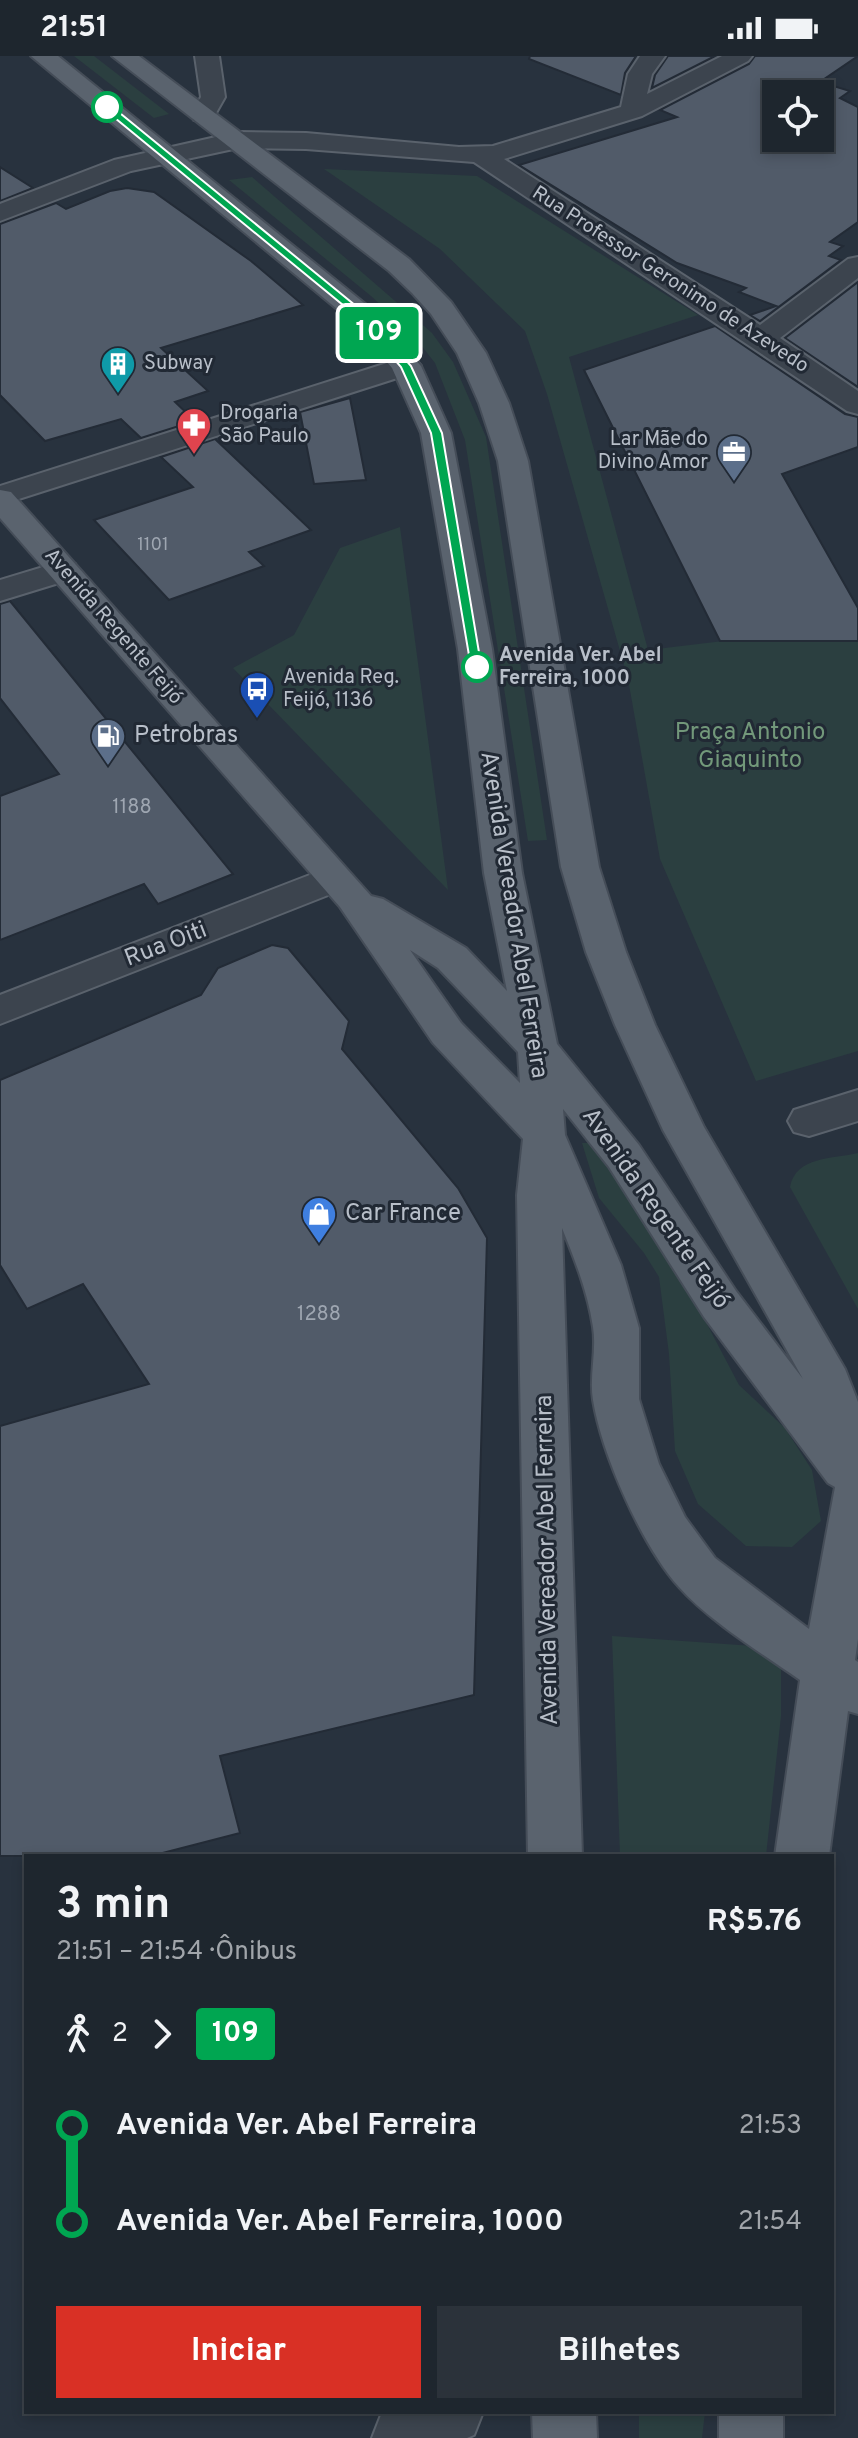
<!DOCTYPE html>
<html lang="pt">
<meta charset="utf-8">
<style>
:root{--surface:#1e262e;--page:#2b323a;--text:#f1f3f6;--muted:#a1a5aa;--line:#3c434a;--accent:#d93025}
body{margin:0;font-family:Overpass,sans-serif;background:var(--page);color:var(--text);height:100vh;display:flex;flex-direction:column;font-size:30px;white-space:nowrap}
*{box-sizing:border-box;margin:0}
p{font-size:26px;color:var(--muted)}
.icon{flex:none;width:44px;height:44px;fill:none;stroke:currentColor;stroke-width:2;stroke-linecap:round;stroke-linejoin:round}
.map{position:relative;flex:1;overflow:hidden}
.sheet{position:absolute;left:24px;top:1798px;width:810px;height:560px;display:flex;flex-direction:column;background:var(--surface);border-radius:0px;box-shadow:0 4px 12px #0003,0 0 0 2px var(--line)}
.sheet>*{flex:none}
.badge{padding:0 16px;border-radius:6px;font-size:28px;line-height:52px}
.controls{position:absolute;left:762px;top:24px;display:grid;gap:16px}
.controls a{display:grid;place-items:center;width:72px;height:72px;border-radius:0px;background:var(--surface);box-shadow:0 4px 12px #0003,0 0 0 2px var(--line);font-size:40px}
.map>.badge{position:absolute;translate:-50% -50%;box-shadow:0 0 0 4px #fff}
.legs{display:flex;align-items:center;gap:12px;height:88px;padding:0 32px;font-size:26px}
.legs p{margin-inline-start:auto}
.headline{display:flex;align-items:center;justify-content:space-between;height:136px;padding:0 32px}
h1{font-size:44px;font-weight:700;line-height:60px}
.primary-button{display:flex;gap:16px;margin-top:auto;padding:16px 32px}
.primary-button a{flex:1;height:92px;border-radius:0px;background:var(--accent);color:#fff;font-size:32px;font-weight:700;line-height:92px;text-align:center}
.primary-button a+a{background:var(--page);color:var(--text)}
ul{padding:0 32px;list-style:none}
li{display:flex;align-items:center;gap:28px;height:96px;font-size:30px}
li i{display:grid;place-items:center;width:12px;height:100%;margin:0 10px;background:currentColor}
li i::after{content:'';width:20px;height:20px;margin:-10px;border:6px solid;border-radius:50%;background:var(--surface)}
li p{margin-inline-start:auto}
li:first-child i{background:linear-gradient(#0000 50%,currentColor 0)}
li:last-child i{background:linear-gradient(currentColor 50%,#0000 0)}
.status{display:flex;justify-content:space-between;align-items:center;height:56px;padding:0 40px;background:var(--surface);direction:ltr}
.status svg{height:22px;fill:currentColor}
.map>svg:first-child{display:block}
.green{fill:#2b3f40}
.building{fill:#515b69;stroke:#232b36;stroke-width:2;fill-rule:evenodd}
.lines{fill:none;stroke-linecap:round;stroke-linejoin:round}
.minor-casing{stroke:#5a626c;stroke-width:4}
.major-casing{stroke:#454d58;stroke-width:4}
.minor{fill:#3c444e;fill-rule:evenodd}
.major{fill:#5a636e;fill-rule:evenodd}
.line-1{fill:#00a651;stroke:#fff;stroke-width:2}
.stop-1-dot{fill:#fff;stroke:#00a651;stroke-width:4}
.labels{text-anchor:middle;dominant-baseline:central;stroke-width:6;stroke-linejoin:round;paint-order:stroke}
.far-number-label{font-size:18px;fill:#9ea6b1}
.far-street-label{font-size:20px;fill:#b8bfc9;stroke:#212934}
.far-poi-label{font-size:20px;fill:#b8bfc9;stroke:#212934;text-anchor:start}
.far-stop-label{font-size:20px;font-weight:bold;fill:#b8bfc9;stroke:#212934;text-anchor:start}
.number-label{font-size:20px;fill:#9ea6b1}
.park-label{font-size:24px;fill:#72987a;stroke:#212934}
.poi-label{font-size:24px;fill:#b8bfc9;stroke:#212934;text-anchor:start}
.street-label{font-size:24px;fill:#b8bfc9;stroke:#212934}
</style>
<div class="status"><b>21:51</b><svg viewBox="0 0 49 12"><path d="M0 12V9h3v3zM5 12V6h3v6zM10 12V3h3v9zM15 12V0h3v12zM26 1h20v11H26zM47 4h2v5h-2z"/></svg></div>
<div class="map">
<svg width="858" height="2382" viewBox="0 0 858 2382">
<rect width="100%" height="100%" fill="#28323e"/>
<g class="green">
<path d="M74,0h20l75,58 -15,4z"/>
<path d="M324,113l153,7 221,139 -129,42 79,293 109,-13 101,4v410l-102,30 -96,-222 -32,-180 -81,-285 -22,-63 -85,-82z"/>
<path d="M252,121l180,156 21,29 33,75 61,403 -19,1 -63,-401 -30,-77 -22,-28 -42,-39 -142,-116z"/>
<path d="M400,471l48,363 -215,-222 61,-33 46,-87z"/>
<path d="M582,1087h22l63,105 72,137 46,43 27,42 9,51 -29,26 -46,-1 -48,-42 -23,-53 -6,-97 -10,-77 -15,-24 -45,-55z"/>
<path d="M858,1097v156l-68,-122c6,-31 43,-28 68,-34z"/>
<path d="M612,1580l169,12v68l-15,140h-146z"/>
<path d="M639,2356h66l-3,26h-63z"/>
</g>
<g class="building">
<path d="M530,0h106l-11,17 -4,22 -92,-36z"/>
<path d="M668,0h47l-63,32 3,-13z"/>
<path d="M755,0h103l-38,26 30,9 -10,7 18,9v115l-28,20 13,4 -14,10 12,4 -81,61 -10,-6 26,-9 -37,-14 7,-4 -69,-25 -158,-98 158,-48 -17,-7 89,-46zM776,38h44v44h-44z"/>
<path d="M0,111l33,21 -33,13z"/>
<path d="M127,132l27,4 97,69 52,44 -142,43 47,43 -33,11 20,19 -54,17 -20,-19 -76,22 -45,-46v-171l56,-21 10,6 44,-18z"/>
<path d="M858,226v105l-73,-49z"/>
<path d="M715,270l130,88 13,3v30l-76,27 76,134v33h-138l-136,-271z"/>
<path d="M350,342l16,82 -52,4 -14,-72z"/>
<path d="M215,383l96,91 -62,22 15,14 -95,34 -75,-80 99,-33 -32,-30z"/>
<path d="M10,545l102,125 121,148 -75,30 -14,-20 -144,56v-144l59,-22 -59,-76v-94z"/>
<path d="M272,889l16,3 61,73 -7,28 116,139 29,50 -13,457 -254,61 20,77 -89,23h-151v-430l149,-42 -66,-100 -56,25 -27,-44v-185l201,-85 17,-27z"/>
</g>
<g class="lines">
<g class="minor-casing">
<g id="minor">
<path d="M195,0h24l6,41 -13,23h-18l-3,-5 10,-18z"/>
<path d="M640,0h25l-13,18 -5,20 75,-38h30l-4,5 -106,55 -138,43 256,166 88,-66 10,-2v21l-78,60 78,53v23l-11,-3 -373,-249 -168,-13 -68,-1 -107,23 -131,50v-17l114,-44 124,-28 68,1 153,14 34,-1 128,-39 7,-33z"/>
<path d="M406,301l10,3 5,6 -5,6 -416,133v-19z"/>
<path d="M63,505l12,3 4,7 -4,7 -75,23v-21z"/>
<path d="M333,810l13,4 6,9 -6,9 -346,136v-29z"/>
<path d="M858,1034v31l-49,15 -15,-4 -6,-11 6,-11z"/>
<path d="M387,2356h96l-9,23 -7,3h-95l9,-23z"/>
</g>
</g>
<g class="major-casing">
<g id="major">
<path d="M31,0h27l316,255 47,55 30,67 41,216 30,224 35,171 82,101 97,146 67,88 -140,-249 -48,-105 -29,-73 -25,-85 -63,-406 -19,-58 -22,-50 -26,-39 -19,-21 -23,-22 -277,-215h27l270,203 42,43 35,51 23,50 19,58 71,406 27,85 29,73 49,102 141,242 13,33v237l-3,21 3,2v52l-10,-3 -19,145h-54l25,-176c-37,-26 -91,-59 -121,-93 -37,-41 -77,-132 -86,-187 -4,-24 4,-49 0,-73 -5,-34 -18,-67 -31,-99l20,628h-54l-11,-661 6,-56 -90,-96 -93,-136 -340,-389v-28l11,2 360,404 12,3 83,49 41,43 -23,-118 -26,-224 -37,-216 -29,-65 -38,-45zM410,894l28,18 80,84 2,31 -59,-60zM563,1053l46,58 95,150 124,166 7,4 -26,142 -94,-71 -30,-41 -26,-53 -20,-65v-71l-18,-63 -56,-130z"/>
<path d="M532,2356h64l1,26h-64z"/>
<rect x="719" y="2356" width="64" height="26"/>
</g>
</g>
<use href="#minor" class="minor"/>
<use href="#major" class="major"/>
</g>
<path class="line-1" d="M104,49h6l257,210 44,51 31,67 40,237 -11,-3 -40,-234 -30,-66 -41,-48 -256,-210z"/>
<defs>
<g id="building-pin" transform="scale(1.8)"><path d="M0 17L-7.5 6A9.5 9.5 0 1 1 7.5 6Z" fill="#0f9aa8" stroke="#212934"/><path d="M-4-6H4V6H1V3H-1V6H-4ZM-2.5-4.3h1.7v1.8h-1.7ZM.8-4.3h1.7v1.8H.8ZM-2.5-1h1.7V.8h-1.7ZM.8-1h1.7V.8H.8Z" fill="#fff"/></g>
<g id="pharmacy-pin" transform="scale(1.8)"><path d="M0 17L-7.5 6A9.5 9.5 0 1 1 7.5 6Z" fill="#e0444e" stroke="#212934"/><path d="M-2-6h4v4h4v4h-4v4h-4v-4h-4v-4h4Z" fill="#fff"/></g>
<g id="office-pin" transform="scale(1.8)"><path d="M0 17L-7.5 6A9.5 9.5 0 1 1 7.5 6Z" fill="#5c6f8a" stroke="#212934"/><path d="M-6-3h4V-5.5h4V-3h4V5H-6ZM-1-4.5V-3h2v-1.5ZM-6 0V1H6V0Z" fill="#fff"/></g>
<g id="bus-pin" transform="scale(1.8)"><path d="M0 17L-7.5 6A9.5 9.5 0 1 1 7.5 6Z" fill="#1a4fb4" stroke="#212934"/><path d="M-5-6H5V4H4V6H2V4H-2V6H-4V4H-5ZM-3.5-4V0h7V-4ZM-3.5 1.2v1.5H-2V1.2ZM2 1.2v1.5H3.5V1.2Z" fill="#fff"/></g>
<g id="fuel-pin" transform="scale(1.8)"><path d="M0 17L-7.5 6A9.5 9.5 0 1 1 7.5 6Z" fill="#5c6f8a" stroke="#212934"/><path d="M-5.5-6h7V0h2V4h1.3V-2.5L3-4.5l.8-.8L6-3V5H2.5V1h-1V6h-7ZM-4.2-4.7v3.2H.2V-4.7Z" fill="#fff"/></g>
<g id="shop-pin" transform="scale(1.8)"><path d="M0 17L-7.5 6A9.5 9.5 0 1 1 7.5 6Z" fill="#3f7fe0" stroke="#212934"/><path d="M-5-2.5h2.3a2.7 3.5 0 0 1 5.4 0H5L5.5 6h-11ZM-1.5-2.5h3a1.5 2.3 0 0 0-3 0Z" fill="#fff"/></g>
</defs>
<g fill-rule="evenodd">
<use href="#building-pin" x="118" y="308"/>
<use href="#pharmacy-pin" x="194" y="369"/>
<use href="#office-pin" x="734" y="396"/>
<use href="#bus-pin" x="257" y="633"/>
<use href="#fuel-pin" x="108" y="680"/>
<use href="#shop-pin" x="319" y="1158"/>
</g>
<g class="stop-1-dot">
<circle cx="107" cy="51" r="14"/>
<circle cx="477" cy="611" r="14"/>
</g>
<g class="labels">
<g class="far-number-label">
<text x="153" y="489">1101</text>
</g>
<g class="far-street-label">
<text transform="translate(670 224) rotate(33)">Rua Professor Geronimo de Azevedo</text>
<text transform="translate(113 571) rotate(49)">Avenida Regente Feijó</text>
</g>
<g class="far-poi-label">
<text x="144" y="308">Subway</text>
<text x="220" y="358">Drogaria<tspan x="220" dy="23">São Paulo</tspan></text>
<text x="708" y="384" text-anchor="end">Lar Mãe do<tspan x="708" dy="23">Divino Amor</tspan></text>
<text x="283" y="622">Avenida Reg.<tspan x="283" dy="23">Feijó, 1136</tspan></text>
</g>
<g class="far-stop-label">
<text x="499" y="600">Avenida Ver. Abel<tspan x="499" dy="23">Ferreira, 1000</tspan></text>
</g>
<g class="number-label">
<text x="132" y="752">1188</text>
<text x="319" y="1259">1288</text>
</g>
<g class="park-label">
<text x="750" y="677">Praça Antonio<tspan x="750" dy="28">Giaquinto</tspan></text>
</g>
<g class="poi-label">
<text x="134" y="680">Petrobras</text>
<text x="345" y="1158">Car France</text>
</g>
<g class="street-label">
<text transform="translate(513 859) rotate(81)">Avenida Vereador Abel Ferreira</text>
<text transform="translate(166 889) rotate(-21)">Rua Oiti</text>
<text transform="translate(655 1153) rotate(55)">Avenida Regente Feijó</text>
<text transform="translate(548 1504) rotate(-91)">Avenida Vereador Abel Ferreira</text>
</g>
</g>
</svg>
<div class="controls">
<a><svg class="icon" aria-label="locate" viewBox="0 0 24 24"><circle cx="12" cy="12" r="6"/><path d="M12 2v4M12 18v4M2 12h4M18 12h4"/></svg></a>
</div>
<b class="badge" style="left:379px;top:277px;background:#00a651;color:#fff">109</b>
<section class="sheet">
<div class="headline"><div><h1>3 min</h1><p>21:51 – 21:54 · Ônibus</p></div><b>R$5.76</b></div>
<div class="legs"><svg class="icon" aria-label="walk" viewBox="0 0 24 24"><circle cx="13" cy="4" r="2"/><path d="M13 8l-2 6 4 7M11 14l-3 7M7 12l3-4h3l4 4"/></svg>2<svg class="icon" aria-label="forward" viewBox="0 0 24 24"><path d="M9 5l7 7-7 7"/></svg><b class="badge" style="background:#00a651;color:#fff">109</b></div>
<ul>
<li><i style="color:#00a651"></i><b>Avenida Ver. Abel Ferreira</b><p>21:53</p></li>
<li><i style="color:#00a651"></i><b>Avenida Ver. Abel Ferreira, 1000</b><p>21:54</p></li>
</ul>
<div class="primary-button"><a>Iniciar</a><a>Bilhetes</a></div>
</section>
</div>
